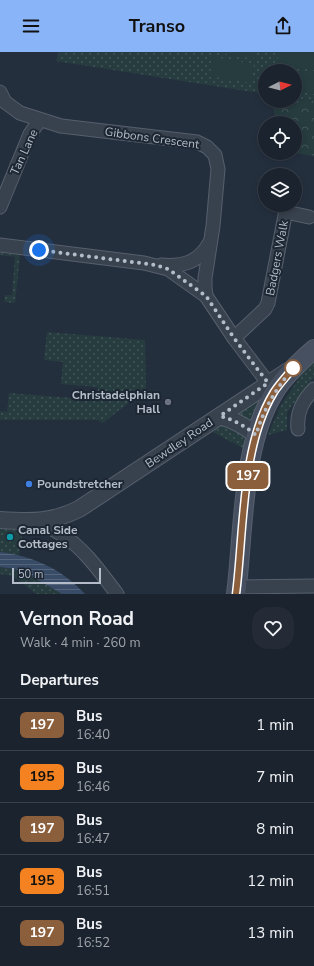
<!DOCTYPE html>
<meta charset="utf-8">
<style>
:root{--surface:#1b232e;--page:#242b36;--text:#f1f3f6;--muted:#a0a4aa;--line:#39404a;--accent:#8ab4f8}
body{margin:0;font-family:"Nunito Sans",sans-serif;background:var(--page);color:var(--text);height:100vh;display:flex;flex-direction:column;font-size:15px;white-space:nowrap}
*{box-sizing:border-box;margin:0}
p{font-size:13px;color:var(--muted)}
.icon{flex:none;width:22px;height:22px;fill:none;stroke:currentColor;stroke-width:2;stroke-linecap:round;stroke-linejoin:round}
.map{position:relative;height:542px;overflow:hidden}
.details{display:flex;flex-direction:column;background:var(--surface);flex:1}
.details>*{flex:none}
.badge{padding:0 8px;border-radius:6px;font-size:14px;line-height:26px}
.needle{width:26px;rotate:84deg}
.buttons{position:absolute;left:258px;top:12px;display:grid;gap:8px}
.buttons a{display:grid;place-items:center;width:44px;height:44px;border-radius:50%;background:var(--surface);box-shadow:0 2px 6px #0003,0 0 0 1px var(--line);font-size:20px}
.scale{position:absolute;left:12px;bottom:10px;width:89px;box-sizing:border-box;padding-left:4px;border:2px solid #b4bcc9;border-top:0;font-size:11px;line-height:14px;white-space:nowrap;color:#b4bcc9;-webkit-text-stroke:3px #1d2633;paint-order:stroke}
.you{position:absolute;width:20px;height:20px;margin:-10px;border:3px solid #fff;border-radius:50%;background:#1a73e8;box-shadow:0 0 0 6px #1a73e833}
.map>.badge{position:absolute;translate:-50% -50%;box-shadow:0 0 0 2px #fff}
h2{padding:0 20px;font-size:15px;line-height:36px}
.round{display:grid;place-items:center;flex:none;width:42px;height:42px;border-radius:16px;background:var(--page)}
.head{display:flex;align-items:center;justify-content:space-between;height:68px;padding:0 20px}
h1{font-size:19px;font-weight:700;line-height:30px}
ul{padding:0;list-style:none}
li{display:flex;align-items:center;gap:12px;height:52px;padding:0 20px;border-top:1px solid var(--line)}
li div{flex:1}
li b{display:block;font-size:15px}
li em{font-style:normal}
li .badge{min-width:44px;font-weight:700;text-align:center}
header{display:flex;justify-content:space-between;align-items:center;height:52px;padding:0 20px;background:var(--accent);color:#111;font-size:18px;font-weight:700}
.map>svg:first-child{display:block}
.green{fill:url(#green-dots)}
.forest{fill:url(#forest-crowns)}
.pitch{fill:#263c3f}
.water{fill:url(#water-rules)}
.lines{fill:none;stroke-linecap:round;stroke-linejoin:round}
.minor-casing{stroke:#565f6c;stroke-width:15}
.tertiary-casing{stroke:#565f6c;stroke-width:18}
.secondary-casing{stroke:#565f6c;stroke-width:20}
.minor{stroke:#38414e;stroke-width:13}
.tertiary{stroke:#38414e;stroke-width:16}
.secondary{stroke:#465061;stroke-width:18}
.line-casing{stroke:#fff;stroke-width:9}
.line{stroke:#8b5e3c;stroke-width:6}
.walk{stroke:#b4bcc9;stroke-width:4;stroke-dasharray:0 7.2}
.stop-dot{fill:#fff;stroke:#8b5e3c;stroke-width:2}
.worship-dot{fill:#6b7280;stroke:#1d2633;stroke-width:1.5}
.shop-dot{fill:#3f7fe0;stroke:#1d2633;stroke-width:1.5}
.culture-dot{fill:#0f9aa8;stroke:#1d2633;stroke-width:1.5}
.labels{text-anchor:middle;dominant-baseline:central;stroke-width:4;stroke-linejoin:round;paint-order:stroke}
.street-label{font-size:12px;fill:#b4bcc9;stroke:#1d2633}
.poi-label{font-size:12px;font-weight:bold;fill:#b4bcc9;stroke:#1d2633;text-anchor:start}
</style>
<header><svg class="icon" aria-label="menu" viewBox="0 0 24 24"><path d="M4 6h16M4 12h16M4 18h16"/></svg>Transo<svg class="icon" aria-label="share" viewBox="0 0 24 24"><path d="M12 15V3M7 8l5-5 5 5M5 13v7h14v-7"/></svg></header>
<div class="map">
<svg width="314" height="542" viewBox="0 0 314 542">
<defs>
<pattern id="green-dots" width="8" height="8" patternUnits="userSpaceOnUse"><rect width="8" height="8" fill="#263c3f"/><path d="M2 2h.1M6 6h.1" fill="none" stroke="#435659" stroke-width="1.8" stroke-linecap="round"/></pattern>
<pattern id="forest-crowns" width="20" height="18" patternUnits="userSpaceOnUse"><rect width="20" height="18" fill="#263c3f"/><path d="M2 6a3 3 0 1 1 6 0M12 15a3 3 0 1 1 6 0" fill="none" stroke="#435659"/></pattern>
<pattern id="water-rules" width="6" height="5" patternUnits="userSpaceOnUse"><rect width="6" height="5" fill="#394c67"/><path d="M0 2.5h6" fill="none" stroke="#53647b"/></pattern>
</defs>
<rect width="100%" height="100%" fill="#242f3e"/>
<g class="green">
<path d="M59,0h255v49l-19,-3v-27h-30v23l-209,-33z"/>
<path d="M0,201l20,2 -5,48 -11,-1 1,-7h7l3,-38 -15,-2z"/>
<path d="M47,280l98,8 1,49 -43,34 -5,-3h-98v-9l7,1 2,-19 88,7 1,-13 -37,-3 2,-22 -19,-2z"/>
<path d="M314,301v25l-27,34v18l-19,5 13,-30 17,-25 -1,-11z"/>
<path d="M260,346l-9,26 -18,-11z"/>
<path d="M218,372l7,1 22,11 -1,14 -37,-20z"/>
<path d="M0,476l23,3 -4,24 -19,-3z"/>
<path d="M0,515c22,2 45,13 62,27h-26l-23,-18 -13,-2z"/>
</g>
<path class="forest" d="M295,46l19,3v55l-19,-3v-30h-19l-4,-22h23z"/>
<g class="pitch">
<path d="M214,0h43l-2,7z"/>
<path d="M279,0h35v18l-37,-6z"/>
<path d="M213,5l41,7 -3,19 -41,-7z"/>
<path d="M277,16l37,6v20l-19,-3v-20h-19z"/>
</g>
<path class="water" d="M0,500c33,4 62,17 85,42h-23l-34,-20 -13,-5 -15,-2z"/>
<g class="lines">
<g class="minor-casing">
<g id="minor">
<path d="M0,40l5,10 15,11 41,13 136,16 10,5 8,8 3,14 -5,57 -8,52v9l1,9"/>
<path d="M0,155l30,-73 10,-14"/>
<path d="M286,160l23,5"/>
<path d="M0,193l144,18 24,6 38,27 28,42 34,45"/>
<path d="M161,213c23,2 38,-3 49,-23"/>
<path d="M234,286l31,-29 3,-6 19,-98"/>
<path d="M298,377c-2,-17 5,-29 16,-40"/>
<path d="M36,470c8,3 17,7 25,12 23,14 40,39 56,60"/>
<path d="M237,535l77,-1"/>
</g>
</g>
<g class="tertiary-casing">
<g id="tertiary">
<path d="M220,364c14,4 25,10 36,19"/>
<path d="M0,468c31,2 50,3 79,-11l209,-138"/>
</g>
</g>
<g class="secondary-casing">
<path id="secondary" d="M236,542c8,-61 5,-150 39,-203 10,-16 25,-29 39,-42"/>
</g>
<use href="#minor" class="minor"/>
<use href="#tertiary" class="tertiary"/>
<use href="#secondary" class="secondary"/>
</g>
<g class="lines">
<g class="line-casing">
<path id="line" d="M236,542c8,-62 5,-149 38,-202 6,-9 13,-16 19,-24"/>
</g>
<use href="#line" class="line"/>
<path class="walk" d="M39,198l117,15 12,4 38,27 28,42 34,45 -48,33c14,4 25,10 36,19 8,-27 20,-46 37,-67"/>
</g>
<circle class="stop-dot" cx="293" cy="316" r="8"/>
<circle class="worship-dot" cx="168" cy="350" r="4"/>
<circle class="shop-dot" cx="29" cy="432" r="4"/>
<circle class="culture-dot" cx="10" cy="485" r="4"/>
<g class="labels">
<g class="street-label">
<text transform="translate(152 86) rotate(8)">Gibbons Crescent</text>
<text transform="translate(24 100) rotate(-65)">Tan Lane</text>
<text transform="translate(277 206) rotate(-79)">Badgers Walk</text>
<text transform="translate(179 391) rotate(-34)">Bewdley Road</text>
</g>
<g class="poi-label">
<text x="160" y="343" text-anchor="end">Christadelphian<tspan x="160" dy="14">Hall</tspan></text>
<text x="37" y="432">Poundstretcher</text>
<text x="18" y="478">Canal Side<tspan x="18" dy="14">Cottages</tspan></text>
</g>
</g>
</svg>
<div class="buttons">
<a><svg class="needle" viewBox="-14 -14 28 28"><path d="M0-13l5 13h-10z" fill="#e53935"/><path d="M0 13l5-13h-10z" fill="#a0a4aa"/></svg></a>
<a><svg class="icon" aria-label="locate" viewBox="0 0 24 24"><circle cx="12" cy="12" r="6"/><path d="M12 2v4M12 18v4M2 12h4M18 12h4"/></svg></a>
<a><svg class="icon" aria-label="layers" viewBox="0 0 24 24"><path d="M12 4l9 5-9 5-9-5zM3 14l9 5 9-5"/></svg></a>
</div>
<div class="scale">50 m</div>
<div class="you" style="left:39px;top:198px"></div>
<b class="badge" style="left:248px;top:424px;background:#8b5e3c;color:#fff">197</b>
</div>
<section class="details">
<div class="head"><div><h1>Vernon Road</h1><p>Walk · 4 min · 260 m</p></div><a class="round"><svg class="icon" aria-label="heart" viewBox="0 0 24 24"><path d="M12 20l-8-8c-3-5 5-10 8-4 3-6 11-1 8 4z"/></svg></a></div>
<h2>Departures</h2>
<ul>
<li><span class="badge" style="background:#8b5e3c;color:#fff">197</span><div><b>Bus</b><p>16:40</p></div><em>1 min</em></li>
<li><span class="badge" style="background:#f58220;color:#111">195</span><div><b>Bus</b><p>16:46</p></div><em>7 min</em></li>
<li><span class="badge" style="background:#8b5e3c;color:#fff">197</span><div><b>Bus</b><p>16:47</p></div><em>8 min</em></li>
<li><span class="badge" style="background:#f58220;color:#111">195</span><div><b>Bus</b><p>16:51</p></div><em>12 min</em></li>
<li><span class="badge" style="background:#8b5e3c;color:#fff">197</span><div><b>Bus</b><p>16:52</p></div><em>13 min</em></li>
</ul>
</section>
